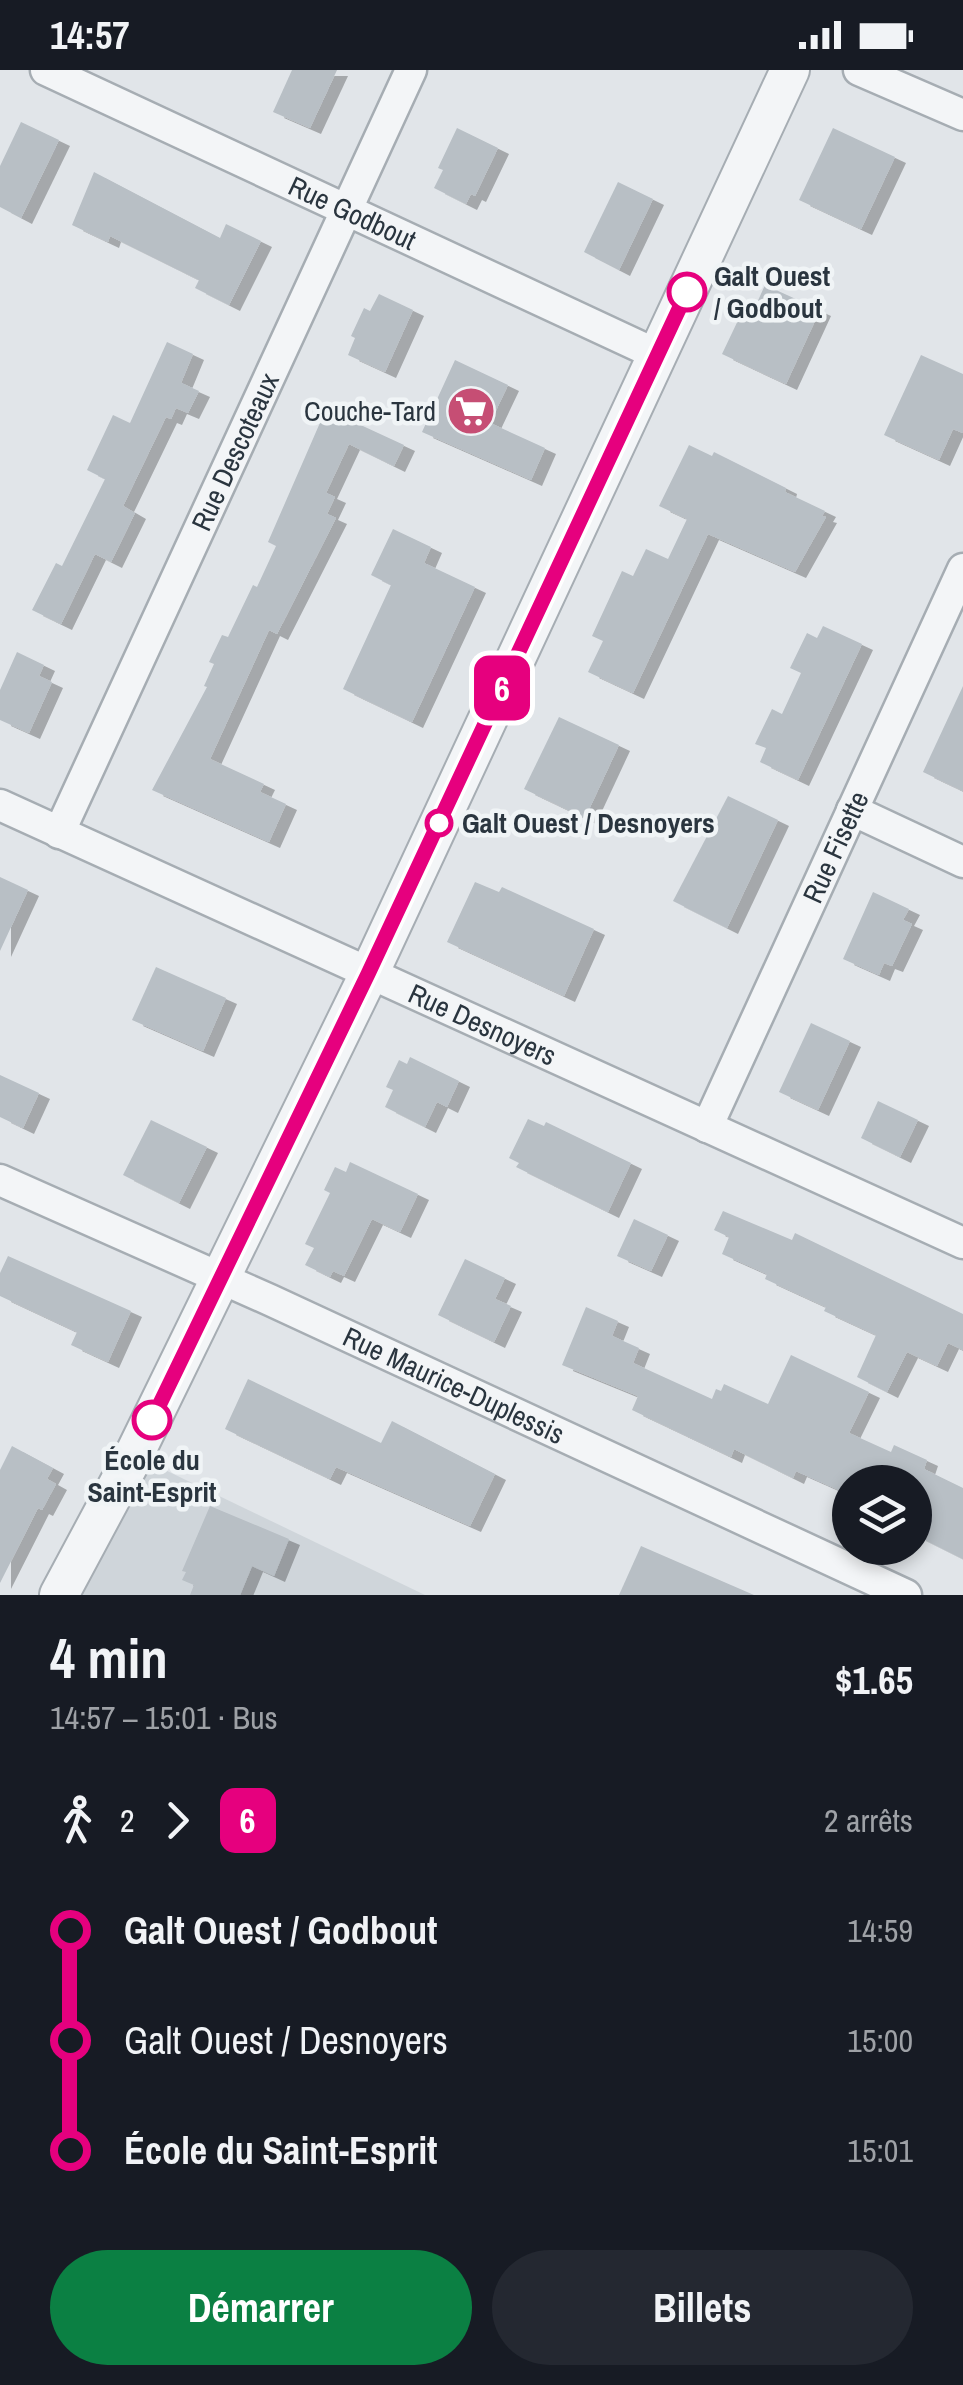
<!DOCTYPE html>
<html lang="fr">
<meta charset="utf-8">
<style>
:root{--surface:#171b24;--page:#242831;--text:#f1f3f6;--muted:#9ea1a6;--accent:#0b8043}
body{margin:0;font-family:"Archivo Narrow",sans-serif;background:var(--page);color:var(--text);height:100vh;display:flex;flex-direction:column;font-size:38px;white-space:nowrap}
*{box-sizing:border-box;margin:0}
p{font-size:32px;color:var(--muted)}
.icon{flex:none;width:55px;height:55px;fill:none;stroke:currentColor;stroke-width:2;stroke-linecap:round;stroke-linejoin:round}
.map{position:relative;height:1525px;overflow:hidden}
.panel{display:flex;flex-direction:column;background:var(--surface);flex:1}
.panel>*{flex:none}
.badge{padding:0 20px;border-radius:15px;font-size:35px;line-height:65px}
.controls{position:absolute;left:832px;top:1395px;display:grid;gap:20px}
.controls a{display:grid;place-items:center;width:100px;height:100px;border-radius:50%;background:var(--surface);box-shadow:0 5px 15px #0003;font-size:50px}
.map>.badge{position:absolute;translate:-50% -50%;box-shadow:0 0 0 5px #fff}
.legs{display:flex;align-items:center;gap:15px;height:110px;padding:0 50px;font-size:32px}
.legs p{margin-inline-start:auto}
.headline{display:flex;align-items:center;justify-content:space-between;height:170px;padding:0 50px}
h1{font-size:55px;font-weight:700;line-height:75px}
.primary-button{display:flex;gap:20px;margin-top:auto;padding:20px 50px}
.primary-button a{flex:1;height:115px;border-radius:60px;background:var(--accent);color:#fff;font-size:40px;font-weight:700;line-height:115px;text-align:center}
.primary-button a+a{background:var(--page);color:var(--text)}
ul{padding:0 50px;list-style:none}
li{display:flex;align-items:center;gap:35px;height:110px;font-size:38px}
li i{display:grid;place-items:center;width:15px;height:100%;margin:0 12px;background:currentColor}
li i::after{content:'';width:25px;height:25px;margin:-12px;border:8px solid;border-radius:50%;background:var(--surface)}
li p{margin-inline-start:auto}
li:first-child i{background:linear-gradient(#0000 50%,currentColor 0)}
li:last-child i{background:linear-gradient(currentColor 50%,#0000 0)}
.status{display:flex;justify-content:space-between;align-items:center;height:70px;padding:0 50px;background:var(--surface);direction:ltr}
.status svg{height:28px;fill:currentColor}
.map>svg:first-child{display:block}
.built{fill:#cfd5da}
.building{fill:#b8bfc5;filter:url(#shadow)}
.lines{fill:none;stroke-linecap:round;stroke-linejoin:round}
.minor-casing{stroke:#a6adb3;stroke-width:35}
.tertiary-casing{stroke:#a6adb3;stroke-width:42}
.minor{stroke:#f3f5f7;stroke-width:30}
.tertiary{stroke:#f3f5f7;stroke-width:38}
.line-1-casing{stroke:#fff;stroke-width:22}
.line-1{stroke:#e6007e;stroke-width:15}
.stop-1-dot{fill:#fff;stroke:#e6007e;stroke-width:5}
.labels{text-anchor:middle;dominant-baseline:central;stroke-width:9;stroke-linejoin:round;paint-order:stroke}
.street-label{font-size:28px;fill:#2a353f;stroke:#f0f4f6}
.stop-label{font-size:28px;font-weight:bold;fill:#2a353f;stroke:#f0f4f6;text-anchor:start}
.poi-label{font-size:28px;fill:#2a353f;stroke:#f0f4f6;text-anchor:end}
</style>
<div class="status"><b>14:57</b><svg viewBox="0 0 49 12"><path d="M0 12V9h3v3zM5 12V6h3v6zM10 12V3h3v9zM15 12V0h3v12zM26 1h20v11H26zM47 4h2v5h-2z"/></svg></div>
<div class="map">
<svg width="963" height="1525" viewBox="0 0 963 1525">
<defs>
<filter id="shadow"><feDropShadow dx="11" dy="6" stdDeviation="0" flood-color="#0004"/></filter>
</defs>
<rect width="100%" height="100%" fill="#e1e5e9"/>
<path class="built" d="M134,1385l291,140h-366z"/>
<g class="building">
<path d="M292,0h45l-27,58 -37,-16z"/>
<path d="M21,52l38,18 -38,78 -21,-11v-41z"/>
<path d="M457,58l41,20 -23,48 -4,-2 -5,10 -32,-16 9,-18 -5,-2z"/>
<path d="M833,58l62,29 -34,72 -62,-29z"/>
<path d="M94,102l126,66 6,-14 35,17 -32,64 -34,-17 4,-8 -89,-44 -2,6 -36,-17z"/>
<path d="M618,112l35,17 -34,71 -35,-18z"/>
<path d="M765,215l55,25 -34,74 -64,-30 20,-42 9,4z"/>
<path d="M379,224l34,16 -28,62 -37,-17 7,-17 -4,-2 13,-28 6,3z"/>
<path d="M167,272l26,12 -12,29 18,8 -11,22 -12,-5 -5,11 -5,-2 -43,89 12,7 -24,49 -16,-8 -34,70 -29,-14 24,-47 6,3 43,-87 -18,-9 26,-55 17,8z"/>
<path d="M921,285l42,19v59l-10,-4 -14,31 -55,-25z"/>
<path d="M455,290l53,25 -18,38 55,25 -14,32 -109,-48z"/>
<path d="M326,339l78,36 -10,21 -45,-22 -23,49 9,4 -8,17 9,4 -59,116 -8,-4 -59,129 54,25 -4,8 26,12 -17,38 -117,-52 55,-103 -3,-1 10,-22 -5,-2 13,-27 6,2 25,-52 4,2 19,-41 -8,-4z"/>
<path d="M689,375l23,11 2,-4 72,36 -1,4 40,19 -3,5 4,1 -31,55 -87,-38 -75,159 -45,-21 15,-31 -11,-5 30,-65 11,5 13,-27 22,10 19,-40 -28,-13z"/>
<path d="M393,459l38,18 -7,16 51,24 -63,135 -69,-33 48,-104 -20,-10z"/>
<path d="M823,556l39,18 -64,136 -38,-18 6,-14 -11,-4 17,-35 10,5 19,-41 -11,-5 17,-35 10,5z"/>
<path d="M17,582l27,13 -5,11 13,6 -23,51 -29,-13v-30z"/>
<path d="M963,616v105l-40,-19z"/>
<path d="M559,647l60,28 -34,73 -61,-29z"/>
<path d="M728,726l50,24 -51,108 -54,-27z"/>
<path d="M0,807l28,13 -28,61z"/>
<path d="M475,812l24,10 3,-5 92,42 -30,67 -117,-54z"/>
<path d="M873,822l36,17 -6,11 9,4 -20,42 -8,-3 -5,12 -36,-16z"/>
<path d="M156,897l70,31 -23,53 -71,-31z"/>
<path d="M811,953l39,18 -32,69 -39,-18z"/>
<path d="M410,987l49,24 -12,26 -10,-5 -12,25 -40,-20 8,-17 -7,-3 13,-27 8,4z"/>
<path d="M0,1005l39,18 -16,35 -23,-11z"/>
<path d="M878,1031l40,19 -18,37 -39,-19z"/>
<path d="M528,1049l16,7 2,-4 85,41 -23,49 -92,-45 3,-4 -10,-5z"/>
<path d="M151,1050l56,27 -28,56 -56,-28z"/>
<path d="M350,1092l68,32 -18,38 -28,-13 -28,57 -11,-5 -3,6 -25,-12 9,-17 -9,-4 25,-51 -6,-3 11,-23 11,5z"/>
<path d="M723,1141l69,29 3,-7 168,81v36l-15,-7 -11,23 -30,-14 -20,40 -30,-15 19,-42 -52,-24 2,-4 -61,-28 2,-5 -45,-20 7,-17 -15,-7z"/>
<path d="M634,1149l34,16 -17,36 -34,-15z"/>
<path d="M8,1186l123,55 -23,51 -37,-17 6,-13 -77,-36v-23z"/>
<path d="M465,1189l40,19 -10,21 16,7 -17,36 -56,-27z"/>
<path d="M586,1237l32,14 -6,15 27,12 -6,15 79,36 4,-10 5,2 3,-7 44,20 23,-49 78,37 -20,41 42,19 3,-7 33,15 -3,9 39,19v71l-48,-24v-53h-65v13l-54,-24 -3,7 -59,-29 -3,8 -99,-47 6,-14 -76,-31z"/>
<path d="M248,1309l133,64 11,-22 103,53 -25,52 -134,-59 -6,12 -105,-50z"/>
<path d="M12,1376l41,22 -6,11 9,5 -14,26 -4,-2 -38,75v-113z"/>
<path d="M210,1436l79,33 -15,37 -22,-10 -12,29h-50l4,-10 -12,-5 4,-8 -4,-1z"/>
<path d="M641,1476l113,49h-135z"/>
</g>
<g class="lines">
<g class="minor-casing">
<g id="minor">
<path id="s1" d="M46,0l612,285"/>
<path d="M859,0l104,45"/>
<path id="s2" d="M0,735l963,438"/>
<path d="M852,740l111,52"/>
<path id="s3" d="M59,763l352,-763"/>
<path id="s4" d="M707,1057l256,-558"/>
<path id="s5" d="M0,1110l270,120 636,295"/>
</g>
</g>
<g class="tertiary-casing">
<path id="tertiary" d="M59,1525l75,-140 235,-481 421,-904"/>
</g>
<use href="#minor" class="minor"/>
<use href="#tertiary" class="tertiary"/>
</g>
<g class="lines">
<g class="line-1-casing">
<path id="line-1" d="M152,1350l216,-446 319,-682"/>
</g>
<use href="#line-1" class="line-1"/>
</g>
<defs>
<g id="supermarket-disc" transform="scale(2.5)"><circle r="9.5" fill="#c64e74" stroke="#f0f4f6"/><path d="M-6-5.5h2.5l.6 2H6L4.5 2H-2.5L-4.4-4H-6ZM-1.5 3.2a1.3 1.3 0 1 0 .1 0ZM3 3.2a1.3 1.3 0 1 0 .1 0Z" fill="#fff"/></g>
</defs>
<g fill-rule="evenodd">
<use href="#supermarket-disc" x="471" y="341"/>
</g>
<g class="stop-1-dot">
<circle cx="687" cy="222" r="18"/>
<circle cx="439" cy="753" r="12"/>
<circle cx="152" cy="1350" r="18"/>
</g>
<g class="labels">
<g class="street-label">
<text stroke="none"><textPath href="#s1" startOffset="338">Rue Godbout</textPath></text>
<text stroke="none"><textPath href="#s3" startOffset="420">Rue Descoteaux</textPath></text>
<text stroke="none"><textPath href="#s4" startOffset="308">Rue Fisette</textPath></text>
<text stroke="none"><textPath href="#s2" startOffset="530">Rue Desnoyers</textPath></text>
<text stroke="none"><textPath href="#s5" startOffset="498">Rue Maurice-Duplessis</textPath></text>
</g>
<g class="stop-label">
<text x="714" y="206">Galt Ouest<tspan x="714" dy="32">/ Godbout</tspan></text>
<text x="462" y="753">Galt Ouest / Desnoyers</text>
<text x="152" y="1390" text-anchor="middle">École du<tspan x="152" dy="32">Saint-Esprit</tspan></text>
</g>
<g class="poi-label">
<text x="436" y="341">Couche-Tard</text>
</g>
</g>
</svg>
<div class="controls">
<a><svg class="icon" aria-label="layers" viewBox="0 0 24 24"><path d="M12 4l9 5-9 5-9-5zM3 14l9 5 9-5"/></svg></a>
</div>
<b class="badge" style="left:502px;top:618px;background:#e6007e;color:#fff">6</b>
</div>
<section class="panel">
<div class="headline"><div><h1>4 min</h1><p>14:57 – 15:01 · Bus</p></div><b>$1.65</b></div>
<div class="legs"><svg class="icon" aria-label="walk" viewBox="0 0 24 24"><circle cx="13" cy="4" r="2"/><path d="M13 8l-2 6 4 7M11 14l-3 7M7 12l3-4h3l4 4"/></svg>2<svg class="icon" aria-label="forward" viewBox="0 0 24 24"><path d="M9 5l7 7-7 7"/></svg><b class="badge" style="background:#e6007e;color:#fff">6</b><p>2 arrêts</p></div>
<ul>
<li><i style="color:#e6007e"></i><b>Galt Ouest / Godbout</b><p>14:59</p></li>
<li><i style="color:#e6007e"></i><span>Galt Ouest / Desnoyers</span><p>15:00</p></li>
<li><i style="color:#e6007e"></i><b>École du Saint-Esprit</b><p>15:01</p></li>
</ul>
<div class="primary-button"><a>Démarrer</a><a>Billets</a></div>
</section>
